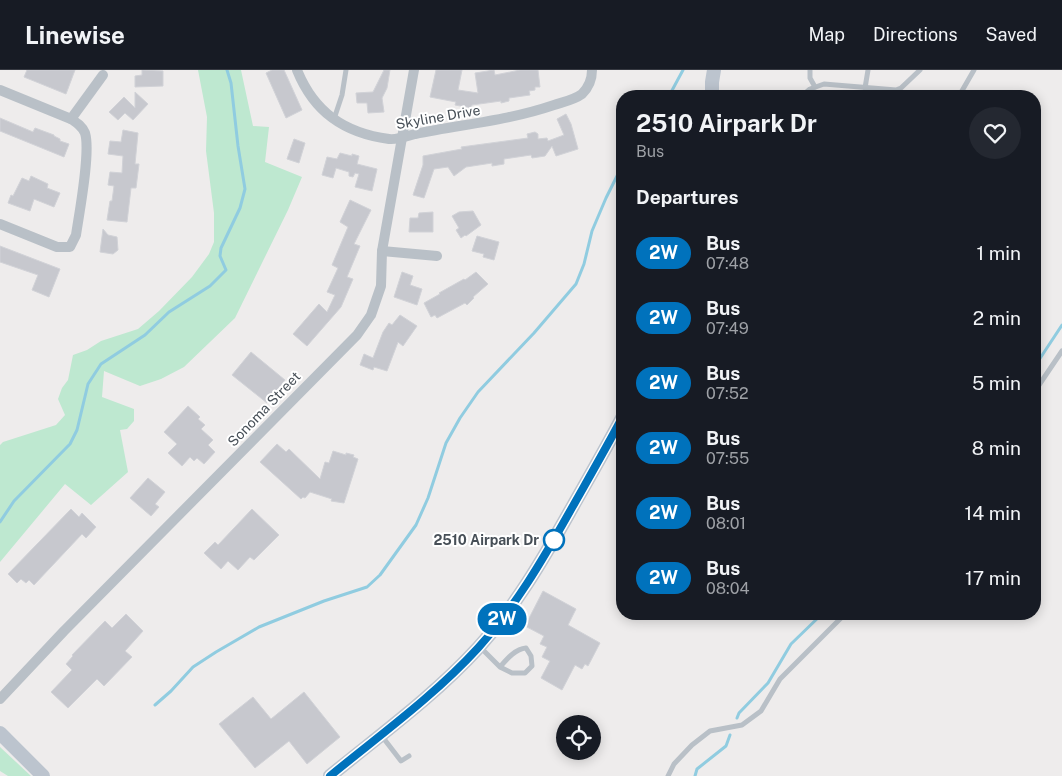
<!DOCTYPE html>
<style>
:root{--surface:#171b24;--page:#242831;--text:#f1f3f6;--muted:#9ea1a6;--line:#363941}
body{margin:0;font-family:"Public Sans",sans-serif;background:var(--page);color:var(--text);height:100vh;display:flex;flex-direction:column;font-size:19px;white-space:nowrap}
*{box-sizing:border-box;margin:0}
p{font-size:16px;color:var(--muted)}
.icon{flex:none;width:28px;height:28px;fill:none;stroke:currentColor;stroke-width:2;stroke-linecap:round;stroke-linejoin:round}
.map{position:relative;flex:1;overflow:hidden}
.details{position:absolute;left:616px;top:20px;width:425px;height:530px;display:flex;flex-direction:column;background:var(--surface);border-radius:20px;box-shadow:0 2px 12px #0003}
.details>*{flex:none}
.badge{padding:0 10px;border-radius:16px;font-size:18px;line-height:32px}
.tools{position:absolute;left:556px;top:645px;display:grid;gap:10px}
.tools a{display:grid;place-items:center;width:45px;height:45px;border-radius:50%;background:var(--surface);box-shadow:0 2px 12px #0003;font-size:25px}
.map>.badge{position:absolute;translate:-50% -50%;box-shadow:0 0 0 2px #fff}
h2{padding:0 20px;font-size:19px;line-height:45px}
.round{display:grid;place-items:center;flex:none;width:52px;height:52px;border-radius:26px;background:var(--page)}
.summary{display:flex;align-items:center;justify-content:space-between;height:85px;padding:0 20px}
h1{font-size:24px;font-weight:700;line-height:38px}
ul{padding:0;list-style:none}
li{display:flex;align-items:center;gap:15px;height:65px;padding:0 20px}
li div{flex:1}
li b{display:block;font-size:19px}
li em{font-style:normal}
li .badge{min-width:55px;font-weight:700;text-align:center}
header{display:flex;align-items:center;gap:30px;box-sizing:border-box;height:70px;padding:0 25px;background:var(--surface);border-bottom:1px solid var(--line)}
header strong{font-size:24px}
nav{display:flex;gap:28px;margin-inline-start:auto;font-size:18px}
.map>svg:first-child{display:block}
.green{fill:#bee8d0}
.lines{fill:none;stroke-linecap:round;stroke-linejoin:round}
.stream{stroke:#90cce0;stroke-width:3}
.building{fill:#c7c8ce;stroke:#d1d2d7}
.lane{stroke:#b9c0c7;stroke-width:5}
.street{stroke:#b9c0c7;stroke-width:10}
.secondary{stroke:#bcc4ce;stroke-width:14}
.line-casing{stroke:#fff;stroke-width:11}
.line{stroke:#0072bc;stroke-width:8}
.stop-dot{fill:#fff;stroke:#0072bc;stroke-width:2.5}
.labels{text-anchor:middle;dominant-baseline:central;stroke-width:4;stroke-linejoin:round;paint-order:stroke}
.street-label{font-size:14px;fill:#474f57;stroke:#fff}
.stop-label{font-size:14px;font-weight:bold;fill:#474f57;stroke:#fff;text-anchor:end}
</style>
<header>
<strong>Linewise</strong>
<nav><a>Map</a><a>Directions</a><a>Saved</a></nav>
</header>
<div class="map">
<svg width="1062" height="706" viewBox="0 0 1062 706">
<rect width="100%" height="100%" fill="#eeecec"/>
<g class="green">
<path d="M198,0h43l12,56 16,1 -4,35 37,15 -14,33 -53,108 -51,49 -23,12 -21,7 -36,-15 -2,26 32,12v12l-7,8 -7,1 8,42 -37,33 -26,-21 -65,78v-117l3,-3 53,-17 9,-10 -7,-16 4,-11 6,-8 5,-25 14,-5 14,-9 37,-12 21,-18 33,-34 17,-23 5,-12v-29l-8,-62 1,-34z"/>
<path d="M0,677l31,29h-23l-8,-5z"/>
</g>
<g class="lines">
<g class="stream">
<path d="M669,26l14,-26"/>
<path d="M1035,296l27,-41"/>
<path d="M0,452l14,-21 56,-57 7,-14 11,-46 13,-20 44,-29 24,-23 41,-26 16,-16 -6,-14 1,-8 19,-40 5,-19 -7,-43 -7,-63 -4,-13"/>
<path d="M155,635l16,-14 22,-24 23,-15 43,-25 65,-26 43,-14 13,-12 36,-50 12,-27 18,-55 14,-25 18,-26 56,-59 42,-49 8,-20 8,-33 14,-33 16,-32"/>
<path d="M737,648l2,-5 29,-30 23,-39 31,-30"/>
<path d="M695,706l2,-7 29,-23 4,-11"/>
</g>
</g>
<g class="building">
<path d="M27,0h48l-9,24 -42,-17z"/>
<path d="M142,0l21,1v15l-28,1v-11l7,-1z"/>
<path d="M272,0h12l18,40 -16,8 -20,-45z"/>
<path d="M384,0h6l-3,18 -5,10 2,14 -16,1 -1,-10h-10l-1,-10 17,-1z"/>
<path d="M436,0h26l-4,20 20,3 -3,-20 19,-3 1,5 25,-5h18l2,17h-5v3l-6,1 1,4 -21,3v3l-8,2v-2l-29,4 -1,3 -16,-3 1,-3 -26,-5z"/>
<path d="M135,22l13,12 -15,16 -8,-7 -7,7 -9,-8 15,-15 11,11z"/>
<path d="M566,44l5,10 7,25 -22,7 -4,-10 -7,10 -13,2 -1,-3 -27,4v5l-12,2v-3l-26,4 -12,9 -6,-9 -14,2 -10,29 -11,-3 10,-30v-9l39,-7 -1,-2 67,-9 -1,-4 8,-2 3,2v5l9,-1 1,3 16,-6 -7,-16z"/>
<path d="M0,48l33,14 2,-4 19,7v1l6,3v2l9,3 -5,13 -64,-26z"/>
<path d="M123,60l15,3 -3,31h4l-3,24h-5l-4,34 -20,-2 3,-19h2l2,-15 -6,-1 2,-13 12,1 1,-17 -15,-2 2,-13 11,1z"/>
<path d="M294,69l11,4 -6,20 -12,-4z"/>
<path d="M340,83l12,3v-2l7,2 -2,8 20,5 -5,22 -17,-4 4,-13 -4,-1 -2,4 -4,-1v-4l-13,-4 -3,10 -11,-3 5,-18 10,2z"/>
<path d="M31,106l17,8 -1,4 13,5 -6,14 -20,-8 -4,12 -22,-8 3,-8 2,1 9,-18 7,3z"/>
<path d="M350,130l21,10 -17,34 6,2 -13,31 6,2 -12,28 -34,39 -14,-12 26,-30 8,8 8,-17 -8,-3 11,-24 -6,-3 16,-38 -8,-5z"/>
<path d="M473,141l8,14 -15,11 -1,-1 -4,3 -5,-8 3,-2 -7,-12 7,-4z"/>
<path d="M433,142v20h-24l1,-14h8l1,-5z"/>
<path d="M103,159l5,6 9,2 1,13 -5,4 -13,-2z"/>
<path d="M477,166l22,6 -5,18 -11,-3 1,-3 -12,-3z"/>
<path d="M0,176l60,23 -11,28 -17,-7 6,-15 -38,-13z"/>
<path d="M402,202l11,4 -3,9 12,4 -5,16 -23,-8z"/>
<path d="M476,202l12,12 -15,13 1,1 -7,7 -2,-2 -28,15 -2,-3 -4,2 -7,-14 16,-9 -1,-1 25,-14 1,1z"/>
<path d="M400,245l17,11 -14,20 -5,-4 -11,29 -13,-4 -1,3 -13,-5 4,-11 9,4 10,-26 6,-9 3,2z"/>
<path d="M251,282l34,28 -18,23 -35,-28z"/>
<path d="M188,336l12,11 -2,2 7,6 -4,4 12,11 -5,5 7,7 -11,12 -7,-6 -3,3 -4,-4 -8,9 -14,-13 9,-9 -13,-12z"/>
<path d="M277,374l9,8 3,-3 31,30 5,-17 4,1 4,-12 13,4v-2l8,2 -1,2 5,2 -14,44 -13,-2 1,-2 -22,-7 -5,6 -2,-1 -2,2 -41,-37z"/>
<path d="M148,408l17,14 -10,12 4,3 -8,9 -21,-18z"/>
<path d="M71,439l8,8 3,-4 14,14 -10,11 -4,-4 -48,51 -5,-5 -3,3 -5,-4 -4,4 -9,-9z"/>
<path d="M252,439l27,26 -25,25 -4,-3 -12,13 -10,-9 -7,8 -17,-16 11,-11 3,3z"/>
<path d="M543,521l33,18 -8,16 32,18 -12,23 -3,-2 -3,5 -7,-4 -13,25 -21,-12 9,-17 -8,-4 5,-10 -7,-3 4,-8 -19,-10z"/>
<path d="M126,544l17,17 -18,20 7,6 -28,29 -7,-7 -29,29 -17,-16 21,-22 -6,-6 7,-8 -1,-1 33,-34 7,7z"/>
<path d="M304,622l36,45 -33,27 -18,-23 -34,27 -36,-44 34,-27 18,22z"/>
</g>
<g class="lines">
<g class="lane">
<path d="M810,0v8l5,9"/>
<path d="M865,18l3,-18"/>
<path d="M885,20l9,6"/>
<path d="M802,26l8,-7 14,-5 72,6 5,-2 19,-18"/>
<path d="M959,26l15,-26"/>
<path d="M334,49l8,-24 4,-25"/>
<path d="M1035,321l27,-40"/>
<path d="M480,577l20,20c7,-8 15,-18 26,-19l5,8 1,10 -7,7h-13l-12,-6"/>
<path d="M381,665l20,26 8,-5"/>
<path d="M668,706l6,-12 18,-19 18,-14 32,-6 19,-14 19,-32 65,-65"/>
</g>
<g class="street">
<path d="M297,0c17,42 47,63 92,69 9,1 18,-3 26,-5 48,-10 92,-13 139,-29 9,-3 20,-5 28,-11 6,-6 10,-15 10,-24"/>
<path d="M0,20l71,29c6,4 11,7 14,14 6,19 -6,81 -9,102l-6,12h-13l-57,-23"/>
<path d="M71,49l32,-44"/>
<path d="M382,181l55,5"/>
<path d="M0,629l64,-68 293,-296 14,-20 10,-29 1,-35 32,-181"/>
</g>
<g class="secondary">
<path d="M712,26v-14l2,-12"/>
<path d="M0,663l43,43"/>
<path d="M330,706c50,-41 104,-80 148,-128 37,-41 64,-87 91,-135 18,-32 36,-63 53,-95"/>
</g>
</g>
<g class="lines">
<g class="line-casing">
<path id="line" d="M330,706c50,-41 104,-80 148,-128 37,-41 64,-87 91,-135 18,-32 36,-63 53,-95"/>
</g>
<use href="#line" class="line"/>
</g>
<circle class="stop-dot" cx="554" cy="470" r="10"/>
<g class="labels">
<g class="street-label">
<text transform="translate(438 47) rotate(-10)">Skyline Drive</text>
<text transform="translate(264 339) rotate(-46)">Sonoma Street</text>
</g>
<g class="stop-label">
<text x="539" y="470">2510 Airpark Dr</text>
</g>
</g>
</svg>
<div class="tools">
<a><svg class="icon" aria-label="locate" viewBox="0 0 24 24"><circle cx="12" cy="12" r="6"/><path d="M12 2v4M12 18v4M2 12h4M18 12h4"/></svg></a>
</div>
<b class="badge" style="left:502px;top:549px;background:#0072bc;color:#fff">2W</b>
<section class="details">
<div class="summary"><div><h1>2510 Airpark Dr</h1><p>Bus</p></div><a class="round"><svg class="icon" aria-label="heart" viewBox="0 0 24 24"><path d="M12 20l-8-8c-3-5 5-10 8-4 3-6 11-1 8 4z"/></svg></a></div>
<h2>Departures</h2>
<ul>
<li><span class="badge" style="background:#0072bc;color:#fff">2W</span><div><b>Bus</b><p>07:48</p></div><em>1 min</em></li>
<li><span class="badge" style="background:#0072bc;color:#fff">2W</span><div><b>Bus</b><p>07:49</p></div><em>2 min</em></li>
<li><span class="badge" style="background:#0072bc;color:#fff">2W</span><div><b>Bus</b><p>07:52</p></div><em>5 min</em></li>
<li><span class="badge" style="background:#0072bc;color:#fff">2W</span><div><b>Bus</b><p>07:55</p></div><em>8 min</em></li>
<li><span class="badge" style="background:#0072bc;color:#fff">2W</span><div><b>Bus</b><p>08:01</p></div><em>14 min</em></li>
<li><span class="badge" style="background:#0072bc;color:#fff">2W</span><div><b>Bus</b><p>08:04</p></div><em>17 min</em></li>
</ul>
</section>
</div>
